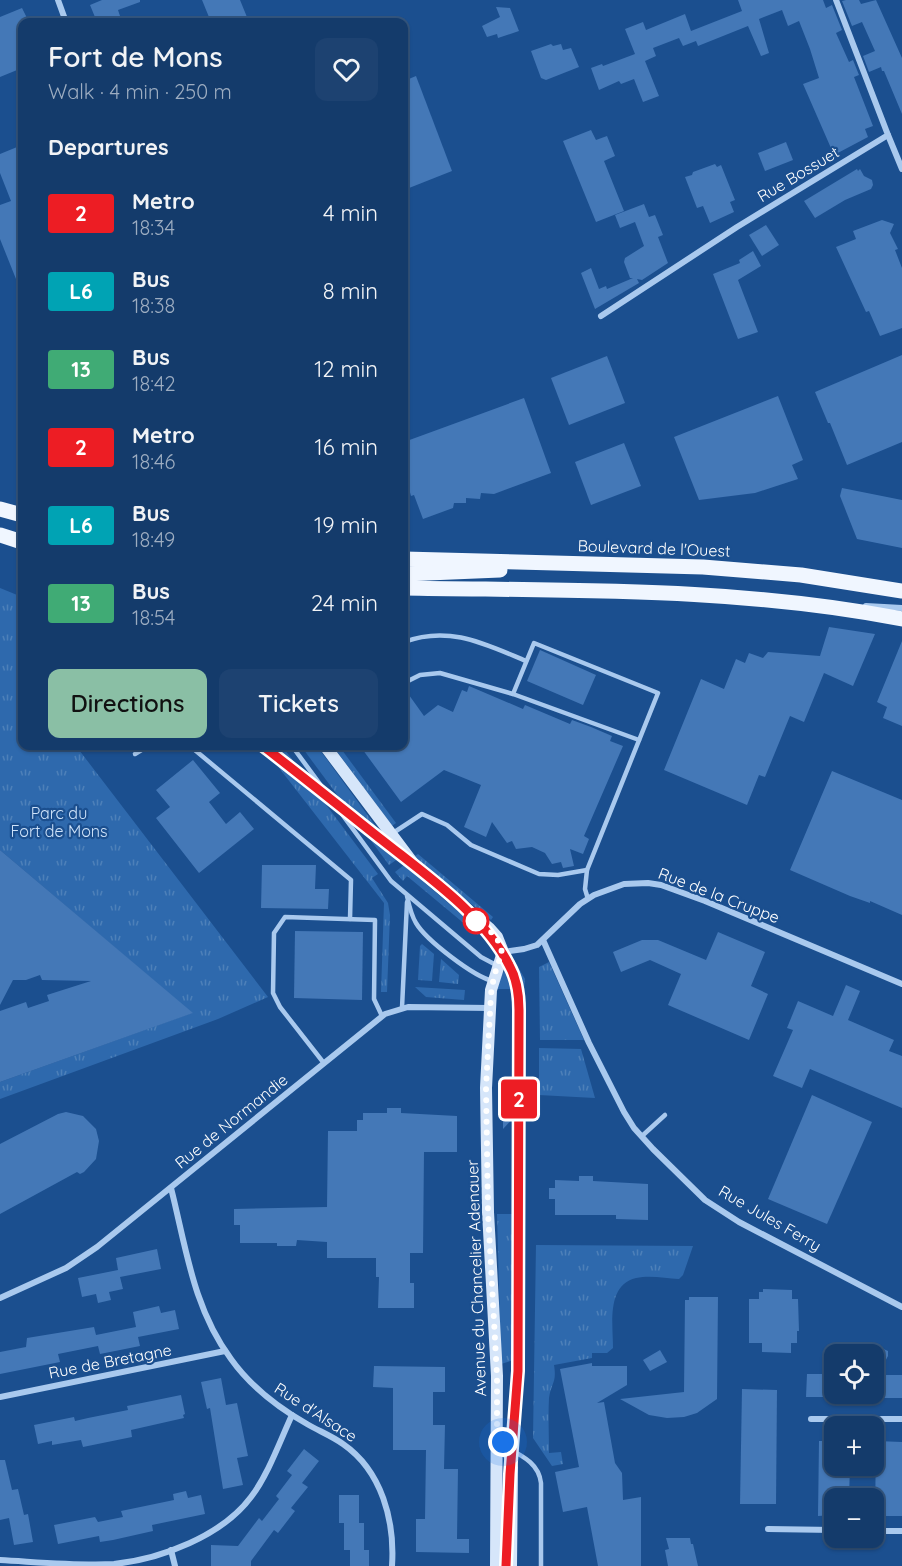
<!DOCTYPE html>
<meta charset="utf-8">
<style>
:root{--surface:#143b6b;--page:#1d4271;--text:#f1f3f6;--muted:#9dadc1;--line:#33557e;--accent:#8abfa5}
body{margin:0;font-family:Quicksand,sans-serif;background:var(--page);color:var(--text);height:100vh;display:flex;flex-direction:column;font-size:22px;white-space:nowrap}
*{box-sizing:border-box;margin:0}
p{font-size:20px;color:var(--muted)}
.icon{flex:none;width:33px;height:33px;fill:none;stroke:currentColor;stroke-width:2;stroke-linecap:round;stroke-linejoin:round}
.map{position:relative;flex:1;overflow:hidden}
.sheet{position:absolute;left:18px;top:18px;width:390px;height:732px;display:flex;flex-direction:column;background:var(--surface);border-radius:12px;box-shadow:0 2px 4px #0004,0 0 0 2px var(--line)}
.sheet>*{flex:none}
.badge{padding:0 12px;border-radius:4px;font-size:21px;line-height:39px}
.tools{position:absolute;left:824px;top:1344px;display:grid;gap:12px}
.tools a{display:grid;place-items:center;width:60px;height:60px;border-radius:12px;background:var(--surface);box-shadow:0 2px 4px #0004,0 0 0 2px var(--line);font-size:30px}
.you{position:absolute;width:30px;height:30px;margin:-15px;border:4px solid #fff;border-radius:50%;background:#1a73e8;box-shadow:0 0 0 9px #1a73e833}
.map>.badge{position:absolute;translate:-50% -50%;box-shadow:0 0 0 3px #fff}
h2{padding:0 30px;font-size:22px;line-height:54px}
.round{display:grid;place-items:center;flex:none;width:63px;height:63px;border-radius:12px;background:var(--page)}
.summary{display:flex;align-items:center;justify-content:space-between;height:102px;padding:0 30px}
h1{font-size:28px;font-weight:600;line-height:45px}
.button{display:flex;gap:12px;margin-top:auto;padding:12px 30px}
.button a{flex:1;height:69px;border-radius:12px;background:var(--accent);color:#111;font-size:24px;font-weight:600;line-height:69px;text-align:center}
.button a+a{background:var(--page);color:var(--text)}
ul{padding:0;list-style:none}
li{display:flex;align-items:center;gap:18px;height:78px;padding:0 30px}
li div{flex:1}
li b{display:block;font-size:22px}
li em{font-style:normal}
li .badge{min-width:66px;font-weight:700;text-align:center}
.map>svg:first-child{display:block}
.grass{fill:url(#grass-tufts)}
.building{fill:#4478b7}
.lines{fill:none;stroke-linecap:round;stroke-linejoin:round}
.service{stroke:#a9c9ee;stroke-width:4.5}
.minor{stroke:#a9c9ee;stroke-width:6}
.secondary{stroke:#d6e6fa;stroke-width:12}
.primary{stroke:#f0f6ff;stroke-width:15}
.line-casing{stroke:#fff;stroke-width:14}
.line{stroke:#ed1d24;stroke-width:9}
.walk{stroke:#fff;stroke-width:6;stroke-dasharray:0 10.8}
.stop-dot{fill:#fff;stroke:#ed1d24;stroke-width:3}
.labels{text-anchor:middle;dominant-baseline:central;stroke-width:4.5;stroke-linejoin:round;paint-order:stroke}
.street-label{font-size:16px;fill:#fff;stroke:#1b4f8f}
.park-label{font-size:16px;fill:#cfe3fa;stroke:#1b4f8f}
</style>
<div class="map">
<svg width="902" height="1566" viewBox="0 0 902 1566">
<defs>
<pattern id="grass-tufts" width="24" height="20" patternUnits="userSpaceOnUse" patternTransform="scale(1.5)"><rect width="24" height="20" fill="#2e69ad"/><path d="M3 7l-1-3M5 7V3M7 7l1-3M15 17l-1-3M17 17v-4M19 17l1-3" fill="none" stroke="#4d80b9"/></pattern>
</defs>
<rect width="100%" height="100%" fill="#1b4f8f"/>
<g class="grass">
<path d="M0,588l22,9v149h54l192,251 -50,22 -218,80v-17l192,-69 -192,-163z"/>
<path d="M262,746h20l96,128 -6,4 16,25 2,12 -3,77h-6l3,-89z"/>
<path d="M301,746h16l82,112 -10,7z"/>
<path d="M333,746h6l57,77 -4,3z"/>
<path d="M418,854l75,63 -2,3 -70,-57 -6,-7z"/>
<path d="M404,865l77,66 -3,4 -71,-59 -4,5 -8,-9z"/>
<path d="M422,944l12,10 -2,27 -14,-1 2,-34z"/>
<path d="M441,959l18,16 -1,9 -19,-2z"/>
<path d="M514,960l11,19 -1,10h-27l5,-15z"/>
<path d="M549,962l35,78h-44l-1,-73z"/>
<path d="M415,987l50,3 -1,10 -38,-3z"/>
<path d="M539,1048l42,1 14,49 -56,-3z"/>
<path d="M497,1214h28l-2,143 -22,7z"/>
<path d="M536,1245l157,1 -10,29 -4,4c-13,-1 -30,-4 -43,-1 -30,7 -23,47 -23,70l-6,5h-15v5l-38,7c3,18 -3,18 -5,33 -1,18 0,37 0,55l12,-1 2,12 -11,2 -19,-28z"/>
</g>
<g class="building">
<path d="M102,0h38v2l-22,8 4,12h-25l-7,-17z"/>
<path d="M202,0h38l9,22h-38z"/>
<path d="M738,0h85l3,8 6,-3 10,25 -6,3 13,29 4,-2 6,15 -5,2 19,49 -8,3 3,8 -34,18 -31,-71 16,-6 -9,-29 -11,-28 -11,5 -6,-16 -23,9 10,34 -8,3 -13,-30 -50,20 -2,-5 -13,5 -4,-8 -26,10 3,8 -11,5 14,35 -16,6 -9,-23 -13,5 -2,-3 -20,9 -8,-22 11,-4 1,2 32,-12 -10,-25 18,-7 3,8 39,-16 6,17 51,-20z"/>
<path d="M846,0h13l2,4 15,-4 26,58v56l-18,-43h-2l-1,-4 -12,5 -6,-16 12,-5 -13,-29 -10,4 -10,-25z"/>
<path d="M496,7l14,1 9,23 -21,7 -1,-4 -10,3 -5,-11 18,-9z"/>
<path d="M22,8l7,14h-7v46l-22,9v-60z"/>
<path d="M551,44l2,2 8,-2 2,6 8,-2 8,19 -33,13 -5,-2 -10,-27z"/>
<path d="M416,76l36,95 -48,19v-109z"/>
<path d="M591,130l5,10 11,-4 8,20 -11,5 20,50 -28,11 -33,-81z"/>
<path d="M786,142l7,18 -28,11 -7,-18z"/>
<path d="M22,145v149l-22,-55v-34l11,-4 -11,-28v-19z"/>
<path d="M715,164l2,3 4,-2 14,35 -5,2 4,10 -24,11 -7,-17 -6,2 -12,-31 7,-2 1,-3z"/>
<path d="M857,169l1,2 2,-2 4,7 8,4 1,5 -2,4 -26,11 -30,18 -11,-17z"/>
<path d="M644,204l5,13 6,-2 8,20 -5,2 10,26 -26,17 -5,-1 2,4 -44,26 -14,-36 10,-5 8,21 7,-3 1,3 26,-11h-3l-6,-16 1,-4 19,-12 -9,-24 -15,6 -5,-13z"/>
<path d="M882,220l12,4 -4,9 8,16 -3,1 7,18v60l-22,8 -11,-25 -3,1 -30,-65 20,-8 -3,-8z"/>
<path d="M766,225l13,20 -17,11 -13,-21z"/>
<path d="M753,251l8,15 -23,14 20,52 -20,7 -25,-65 27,-11 -1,-3z"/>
<path d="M902,355v87l-55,23 -17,-42h-2l-13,-31z"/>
<path d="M607,356l18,47 -56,22 -18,-47z"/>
<path d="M778,396l25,64 -11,5 6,14 -43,14 -56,7 -25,-63z"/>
<path d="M524,398l27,75 -57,21 -13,-1 -1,6 -14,-1v5h-12l-1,5 -30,11 -9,-24 -3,1 -6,-22 -1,1v-33z"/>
<path d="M624,443l17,43 -50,19 -16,-43z"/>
<path d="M842,488l60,12v48l-45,-9 -17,-43z"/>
<path d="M829,627l46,7 -22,52 -29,-13 -20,49 -14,-6 -25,61 -6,-2 -12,30 -83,-35 37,-91 23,10 12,-30 9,4 4,-10 14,5 5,-6 52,4z"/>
<path d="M902,641v85l-19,-8 4,-11 -10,-5z"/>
<path d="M540,650l56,25 -13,30 -56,-24z"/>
<path d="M469,686l54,23 2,-4 45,19 2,-4 19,7 21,9 -2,5 13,5 -39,90 5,3 -6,15 -13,-5 4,17 -11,2 -2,-6 -9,2 -7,-11 -13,-6 -16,2 -4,-8 -5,2 -15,-21 -6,15 -22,-10 17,-42 -37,-15 -43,32 -41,-56h44v-58l20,28 14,-11 15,7 9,-22 5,2z"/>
<path d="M193,760l27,33 -11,9 17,22 14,-12 14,17 -55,44 -43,-55 14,-11 -14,-17z"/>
<path d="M832,771l70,29v115l-32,-14v2l-20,-7 -60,-26z"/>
<path d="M0,850l193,163 -193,69v-71l26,-9 2,6 21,-7 -2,-6 44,-14 -49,-1 -2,-5 -14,5h-13l-13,25z"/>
<path d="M262,865h54l-1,24h14l-1,20 -67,-1z"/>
<path d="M295,931l68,1 -1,68 -68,-2z"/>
<path d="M718,932l47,20 -14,34 17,8 -19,46 -81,-35 13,-31 -31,-14 -29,12 -8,-20 29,-12h16l48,20z"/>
<path d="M846,985l14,6 -12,29 46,20 -5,11 13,5v52l-92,-39 -8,19 -29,-12 20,-46 -6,-2 11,-27 35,15z"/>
<path d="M502,1081h13v17l3,4v11l-15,16v-12l-5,-4v-11l4,-3z"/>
<path d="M812,1095l60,27 -45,102 -59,-25z"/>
<path d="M387,1108h14v5l56,3v36h-33l-1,101h-13v30h4v25h-36l1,-31h-3v-19h-49v-16l-30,-2 -1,6h-19v-3h-37v-18h-6v-16l93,-2 1,-76h29v-11h6v-7h24z"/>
<path d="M66,1112l17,4 13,13 3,12 -3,18 -12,13 -4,2 -3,-2 -77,42v-70l58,-30z"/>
<path d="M579,1176h14v5l55,3v36l-32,-1v-4h-61v-16h-6v-11h6v-8l24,1z"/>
<path d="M157,1249l4,20 -41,8 3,12 -14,3 2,8 -13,3 -2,-9 -14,3 -4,-19 40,-8 -2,-12z"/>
<path d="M763,1289l29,1v9h6l1,32h-2v12h-6v10l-29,-1v-9h-13v-44h10v-7h4z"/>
<path d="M689,1297h29l-1,102 -20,14 -13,4 -17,1 -18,-3 -29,-16 64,-7 1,-92h4z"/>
<path d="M159,1306l2,7 14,-3 4,19 -41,8 2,9 -40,8 -2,-8 -40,8 2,8 -60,12v-22l26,-5 1,-9 67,-11 2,8 40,-8 -3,-15z"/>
<path d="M879,1347l9,4v5l-7,13 -7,-13v-6z"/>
<path d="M660,1350l7,12 -17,9 -7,-11z"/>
<path d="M592,1363v3h35v19l-30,18 7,-1 11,61 7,10 1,27 18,-3v69h-43l-11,-59 -24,5 -8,-40 24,-5 -19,-98z"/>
<path d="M374,1366l71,1v25h-12v33h12l-1,44h14l-1,70h12v14l-53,-1v-33h9l1,-69h-33v-62l-20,-1z"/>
<path d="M807,1374h27v23h-28z"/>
<rect x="873" y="1375" width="29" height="23"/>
<path d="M221,1378l5,27 11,-2 11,53 -11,2 6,27 -20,4 -13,-81 -3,1 -6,-27z"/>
<path d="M742,1389l35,1 -1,114h-36z"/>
<path d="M181,1395l4,19 -2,1 1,3 -53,12 1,7 -49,10 -2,-7 -29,5v-4l-14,3 -4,-19 40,-8 1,4 13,-3 40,-8 -1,-4z"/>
<path d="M819,1441h15v25h16l-1,32h-15v17l-16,1z"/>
<path d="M876,1441l26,1v74h-27z"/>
<path d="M304,1449l15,12 -17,22 6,4 -17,21 4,3 -17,22 -4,-3 -23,31v5h-40v-21l27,1 21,-28 3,3 17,-22 -3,-3 16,-21 -5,-4z"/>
<path d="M0,1460h5l7,30 6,-1 6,26 4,-1 5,28 -19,3 -5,-27 -9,2z"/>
<path d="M186,1491l2,7 13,-3 4,19 -53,11 1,6 -40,9 -13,2 -1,-6 -41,8 -4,-19 41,-8 3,5 25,-5 -2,-6 53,-11 -1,-6z"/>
<path d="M339,1495h20v28h5v27h5v16h-19v-16h-6v-27h-5z"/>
<path d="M666,1538h24l1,6h2l5,22h-30l-3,-16 4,-1z"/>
</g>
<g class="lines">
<g class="service">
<path d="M404,642c45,-17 81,2 122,19"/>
<path d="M404,683l16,-8 20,-2 73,21 126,46"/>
<path d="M513,694l21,-51 124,50 -71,177 -2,19 3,10"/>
<path d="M190,746l161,134 -1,39"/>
<path d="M292,746l99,135 90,76 17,9"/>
<path d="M135,754l13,-8"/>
<path d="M393,833l29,-19 25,11 24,20 68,29 19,1 29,-5"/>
<path d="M407,896c2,9 4,19 9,27 10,17 58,54 77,58"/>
<path d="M402,1008l5,-106"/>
<path d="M323,1062l-43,-55 -7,-14 1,-60 11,-16 90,3 -1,79 8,17"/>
<path d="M642,1136l23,-21"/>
<path d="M509,1449c16,8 30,16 32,34v83"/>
</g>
<g class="minor">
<path d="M58,0l8,22"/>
<path d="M888,135l14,34"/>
<path d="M601,316l136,-89 151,-92 -52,-135"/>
<path d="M866,606l36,2"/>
<path d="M543,940l46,103 35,69 10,16 19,21 52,51 34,22 163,85"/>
<path d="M503,952l21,-3 13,-4 43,-41 14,-9 30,-11 24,-1 13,2 44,16 197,83"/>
<path d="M171,1188c15,59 22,120 60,171 20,28 46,48 76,65 12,7 25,12 36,20 39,27 52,77 49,122"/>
<path d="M0,1298l66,-30 31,-21 288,-233 23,-7 82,1"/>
<path d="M0,1397l225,-46"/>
<path d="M811,1419h91"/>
<path d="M768,1529l66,1"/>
<path d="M873,1531h29"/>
<path d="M171,1550l4,16"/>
<path d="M0,1560c37,2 77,6 114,4 47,-5 108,-28 137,-67 17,-22 29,-56 41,-82"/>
</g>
<g class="secondary">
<path d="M325,746l91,121 73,61 8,9 6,15 -12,38 -5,98 2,124 9,164 -1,190"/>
<path d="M500,1434l11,25 1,9 -1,98"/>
</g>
<g class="primary">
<path d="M0,509l22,6"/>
<path d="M0,535l22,7"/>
<path d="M404,559l299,8 98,8 101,16"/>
<path d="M404,574l96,-4"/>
<path d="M404,588c166,3 334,-1 498,31"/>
</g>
</g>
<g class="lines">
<g class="line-casing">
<path id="line" d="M263,746c40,31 80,63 119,94 44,35 102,75 127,125 8,14 10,29 10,45l-1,361 -8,103 -4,92"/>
</g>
<use href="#line" class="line"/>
<path class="walk" d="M476,921l2,-2 19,19 5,14 -8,24 -3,18 -5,94 2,124 9,164v48l6,18"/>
</g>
<circle class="stop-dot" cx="476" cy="921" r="12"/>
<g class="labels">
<g class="street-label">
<text transform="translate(798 174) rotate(-31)">Rue Bossuet</text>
<text transform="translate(654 548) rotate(2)">Boulevard de l'Ouest</text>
<text transform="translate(719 895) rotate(21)">Rue de la Cruppe</text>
<text transform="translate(231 1121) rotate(-39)">Rue de Normandie</text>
<text transform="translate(770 1218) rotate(30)">Rue Jules Ferry</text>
<text transform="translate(476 1278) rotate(-92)">Avenue du Chancelier Adenauer</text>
<text transform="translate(110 1361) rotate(-11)">Rue de Bretagne</text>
<text transform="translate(316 1412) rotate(33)">Rue d'Alsace</text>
</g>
<g class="park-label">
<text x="59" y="813">Parc du<tspan x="59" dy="18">Fort de Mons</tspan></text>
</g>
</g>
</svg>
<div class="tools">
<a><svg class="icon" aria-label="locate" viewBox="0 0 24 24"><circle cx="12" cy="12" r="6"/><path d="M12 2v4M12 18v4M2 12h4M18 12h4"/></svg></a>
<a>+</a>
<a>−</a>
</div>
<div class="you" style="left:503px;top:1442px"></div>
<b class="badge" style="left:519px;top:1099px;background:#ed1d24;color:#fff">2</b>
<section class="sheet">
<div class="summary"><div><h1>Fort de Mons</h1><p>Walk · 4 min · 250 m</p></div><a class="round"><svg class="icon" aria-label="heart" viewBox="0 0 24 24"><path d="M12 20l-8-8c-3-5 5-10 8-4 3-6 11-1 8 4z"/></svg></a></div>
<h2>Departures</h2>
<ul>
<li><span class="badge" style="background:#ed1d24;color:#fff">2</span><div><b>Metro</b><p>18:34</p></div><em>4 min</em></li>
<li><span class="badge" style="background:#00a3b4;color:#fff">L6</span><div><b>Bus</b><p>18:38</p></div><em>8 min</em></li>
<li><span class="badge" style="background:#40ab75;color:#fff">13</span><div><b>Bus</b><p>18:42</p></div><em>12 min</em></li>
<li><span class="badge" style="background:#ed1d24;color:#fff">2</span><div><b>Metro</b><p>18:46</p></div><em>16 min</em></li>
<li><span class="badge" style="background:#00a3b4;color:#fff">L6</span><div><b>Bus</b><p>18:49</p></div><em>19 min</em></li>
<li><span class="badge" style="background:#40ab75;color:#fff">13</span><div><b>Bus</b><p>18:54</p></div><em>24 min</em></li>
</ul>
<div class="button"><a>Directions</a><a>Tickets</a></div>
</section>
</div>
